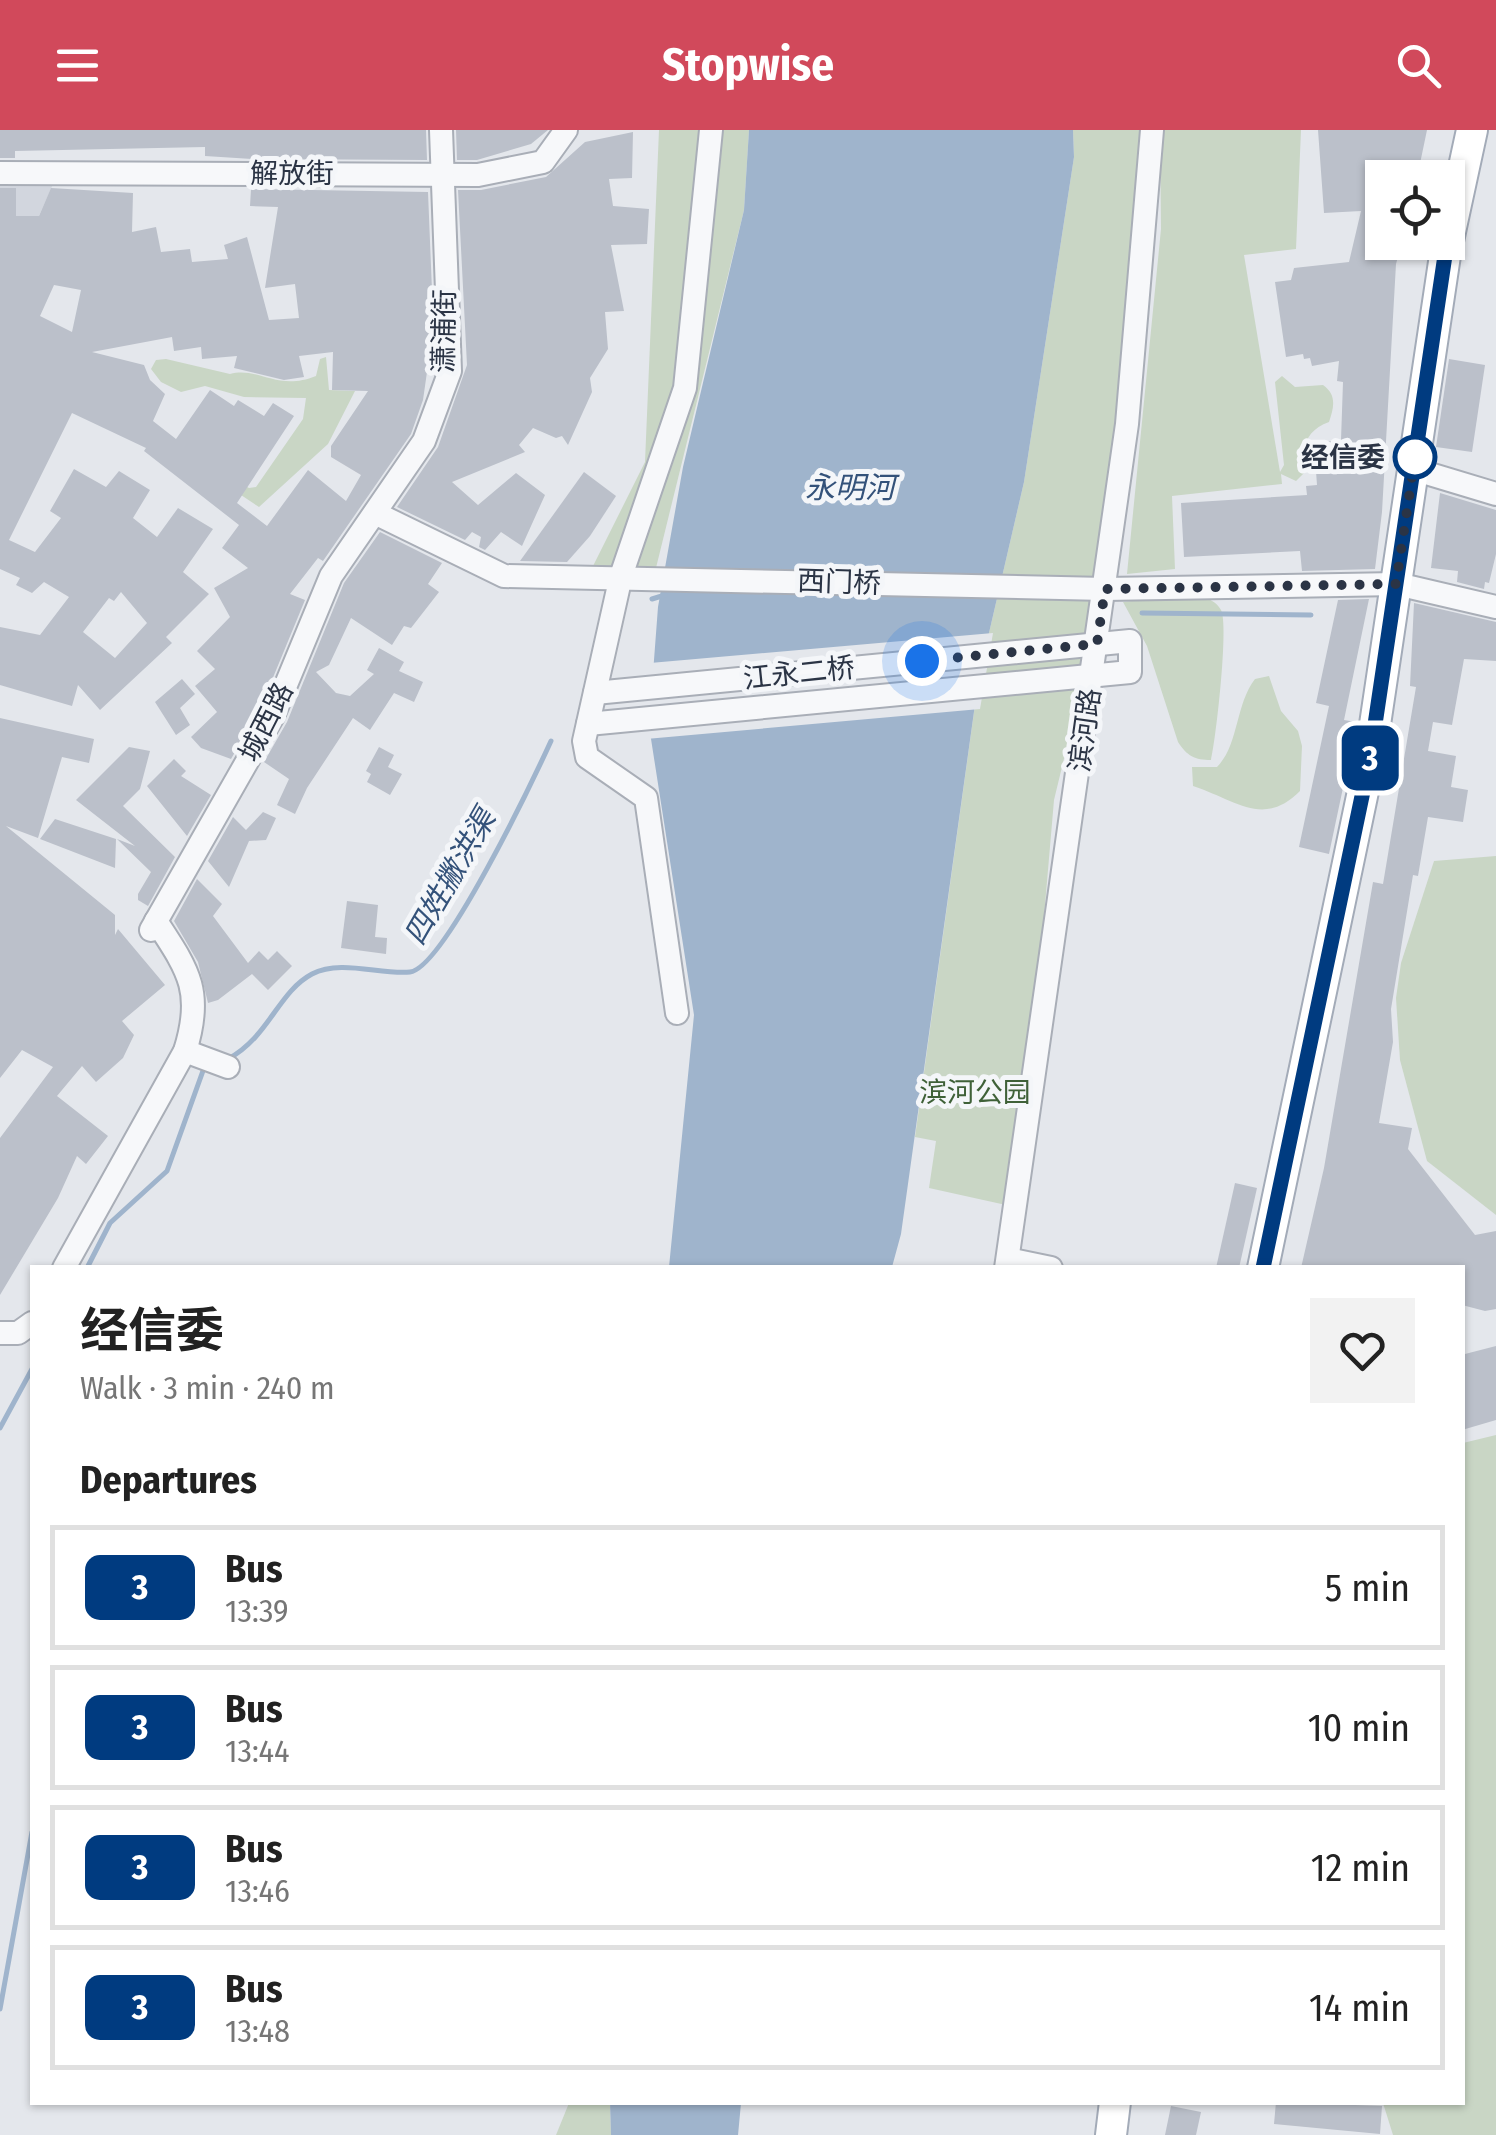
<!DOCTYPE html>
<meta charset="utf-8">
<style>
:root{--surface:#fff;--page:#f2f2f2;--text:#222;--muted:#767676;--line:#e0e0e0;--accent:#d1495b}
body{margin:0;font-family:"Fira Sans Condensed","Noto Sans SC",sans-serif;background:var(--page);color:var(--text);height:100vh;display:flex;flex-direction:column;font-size:38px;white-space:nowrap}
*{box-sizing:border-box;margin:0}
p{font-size:32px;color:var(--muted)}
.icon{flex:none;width:55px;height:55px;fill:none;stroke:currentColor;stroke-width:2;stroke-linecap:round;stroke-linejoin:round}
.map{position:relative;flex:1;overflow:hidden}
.drawer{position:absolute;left:30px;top:1135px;width:1435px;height:840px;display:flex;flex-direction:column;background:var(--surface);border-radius:0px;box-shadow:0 2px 8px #0004}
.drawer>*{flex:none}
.badge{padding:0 20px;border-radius:15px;font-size:35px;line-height:65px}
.fabs{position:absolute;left:1365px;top:30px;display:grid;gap:20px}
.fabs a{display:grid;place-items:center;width:100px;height:100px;border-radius:0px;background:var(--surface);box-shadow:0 2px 8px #0004;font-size:50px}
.you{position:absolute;width:50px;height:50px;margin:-25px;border:8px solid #fff;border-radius:50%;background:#1a73e8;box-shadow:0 0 0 15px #1a73e833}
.map>.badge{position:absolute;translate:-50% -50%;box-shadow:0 0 0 5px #fff}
h2{padding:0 50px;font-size:38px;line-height:90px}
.round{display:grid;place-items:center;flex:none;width:105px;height:105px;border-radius:0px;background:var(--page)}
.summary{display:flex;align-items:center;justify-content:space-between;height:170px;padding:0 50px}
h1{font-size:48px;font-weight:700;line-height:75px}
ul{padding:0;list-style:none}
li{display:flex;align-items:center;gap:30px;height:125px;margin:0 20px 15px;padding:0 30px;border:5px solid var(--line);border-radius:0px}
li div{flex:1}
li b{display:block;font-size:38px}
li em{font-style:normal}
li .badge{min-width:110px;font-weight:700;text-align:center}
header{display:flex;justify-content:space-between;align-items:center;height:130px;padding:0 50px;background:var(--accent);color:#fff;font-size:45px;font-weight:700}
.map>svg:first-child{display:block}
.built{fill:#d2d6de}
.green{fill:#c9d6c5}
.water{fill:#9fb4cc}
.pier{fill:#e4e7ec}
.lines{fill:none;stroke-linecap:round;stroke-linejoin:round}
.stream{stroke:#9fb4cc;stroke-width:5}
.building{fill:#bbc0ca;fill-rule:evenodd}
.minor-casing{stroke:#a9aeb7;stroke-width:26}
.major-casing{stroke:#a3abb8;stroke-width:34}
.minor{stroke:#f7f8fa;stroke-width:22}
.major{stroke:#fff;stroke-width:30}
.line-casing{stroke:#fff;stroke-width:22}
.line{stroke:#003b80;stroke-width:15}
.walk{stroke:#2b3445;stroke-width:10;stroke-dasharray:0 18}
.stop-dot{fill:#fff;stroke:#003b80;stroke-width:5}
.labels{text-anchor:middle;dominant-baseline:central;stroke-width:10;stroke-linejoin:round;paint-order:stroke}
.street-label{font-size:28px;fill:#2b3445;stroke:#f4f6f9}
.stop-label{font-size:28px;font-weight:bold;fill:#2b3445;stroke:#f4f6f9;text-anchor:end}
.park-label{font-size:28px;fill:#3f6138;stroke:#f4f6f9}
.water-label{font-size:30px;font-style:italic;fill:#34527a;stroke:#f4f6f9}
</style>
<header><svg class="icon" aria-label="menu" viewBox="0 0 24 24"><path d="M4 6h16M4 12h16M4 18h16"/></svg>Stopwise<svg class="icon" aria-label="search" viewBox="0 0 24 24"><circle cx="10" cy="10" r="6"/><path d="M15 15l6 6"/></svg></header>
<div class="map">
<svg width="1496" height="2005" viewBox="0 0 1496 2005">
<rect width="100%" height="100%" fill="#e4e7ec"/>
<path class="built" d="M0,43h58l-58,130z"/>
<g class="green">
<path d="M659,0h90l-5,80 -90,366h-66l57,-114z"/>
<path d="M1073,0h78l-46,459 -51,211 -29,338 -10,69 -86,-19 7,-47 -21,-4 64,-461 45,-194 50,-325z"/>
<path d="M1160,0h141l-5,119 -52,6 36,217 4,-7 -9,-83 7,-6 13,11 28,-2c14,10 11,22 6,37 -22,8 -29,24 -20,46l-13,13 -15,-7 1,10 -110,12 3,73 -48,5 34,-345z"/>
<path d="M326,227l3,33 26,1 -27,53 -69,63 -27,-18 -3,-12 20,11 7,-1 47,-68 3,-21 -62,-1 -39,-11 -24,6 -20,-10 -10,-13 5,-9 10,-1 64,15c28,-8 47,18 86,2l4,-17z"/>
<path d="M1186,465c14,2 28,2 35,15 8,15 -5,129 -10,150 -16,0 -24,-4 -33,-18l-31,-96 -24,-44z"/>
<path d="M1269,546l12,35 17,20 4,15 -2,45c-37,37 -64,9 -107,-5l-1,-19h25c22,-22 18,-62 38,-88z"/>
<path d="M1496,726v359l-69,-54 -27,-101 -4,-62 5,-35 33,-102z"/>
<path d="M1496,1305v700h-103l-10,-32 79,-1 1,-659z"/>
<path d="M569,1973h41l1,32h-55z"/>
</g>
<g class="water">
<path d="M749,0h324l1,27 -50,325 -45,194 -78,558 -9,33h-223l25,-252 -45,-289 9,-119 25,-140 61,-257z"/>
<path d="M610,1973h131l-3,32h-127z"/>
</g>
<path class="pier" d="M993,503l-13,76 -334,30 4,-76z"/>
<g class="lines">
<g class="stream">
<path d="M652,469l13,-4"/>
<path d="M1142,483l169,2"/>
<path d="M228,929c41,-22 50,-67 84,-85 29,-15 68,1 98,-2 34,-4 124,-194 141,-231"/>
<path d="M87,1138l23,-45 57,-52 37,-103"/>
<path d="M0,1298l32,-59"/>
<path d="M0,1879l32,-177"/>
</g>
</g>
<g class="building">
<path d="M0,0h426l1,30 -175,-1 -47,-3v-9l-190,4v7h-15z"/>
<path d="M456,0h92l-17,14 -54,16h-20z"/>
<path d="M1318,0h109l-10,48h-35v64h20l-6,22 -14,248 -7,57 -73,2 -2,-20 -116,6 -3,-54 126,-8 -1,-9 11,-1 -3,-42 27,-3 2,-58 -6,-1 2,-20 -27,5 -2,-8 -6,1 -1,-5 -17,3 -11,-75 16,-2 3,-12 55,-6 12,-51 -37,2z"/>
<path d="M633,2l-1,46 -23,1 4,27 36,3 -2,35 -36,1 13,66 -19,1 3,37 -18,29 2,14 -24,53 -6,-9 -6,2 -23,-10 -14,17 6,7 -73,30 26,23 38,-32 29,22 -23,51 -21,-14 -16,18 -6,-3 2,-10 -9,-5 -7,8 -68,-33 41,-60 29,-82 -9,-175h23l65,-13 39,-35z"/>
<path d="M0,58h16v28h23l12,-28 82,5 -1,39 24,-5 5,25 29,-3 2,13 36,-3 -4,-14 23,-8 22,83 30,-2 -4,-34 -30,4 13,-81 -28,-1 1,-17 177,3 7,173h-7l-5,35 -12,34 -88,127 -5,-3 -28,36 15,6 -45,109 -29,50 -30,-11 -10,-11 26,-25 -22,-26 20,-17 -18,-18 33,-34 -16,-29 34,-20 -26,-20 17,-23 -95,-74 2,-3 -74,-35 -63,127 26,12 26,-34 -11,-7 24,-42 32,18 13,-16 31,19 -17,28 24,19 21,-29 35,21 -30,43 26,22 -43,43 6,6 -72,67 -22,-25 -6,21 -72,-21v-58l40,8 29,-38 -25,-15 -12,11 -16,-8 4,-7 -20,-9zM54,155l27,5 -9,42 -32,-16zM172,207l2,14 27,-4 1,12 35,-3 -3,12 50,12 20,-3 -5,-21 34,-4 -1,38 36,1 -37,55v11l30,18 -15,26 -38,-31 -41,56 -30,-23 57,-87 -21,-13 -9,13 -26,-16 -4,6 -24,-16 -34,49 -23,-18 12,-27 -15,-14 -6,-15 -52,-13zM121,462l26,31 -32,35 -32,-26 26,-34 5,3z"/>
<path d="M1449,229l36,6 -13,87 -36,-5z"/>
<path d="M584,342l32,24 -26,40 -23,26 -47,-1z"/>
<path d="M1440,363l56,17v44l-7,29 -4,-1 -1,7 -27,-7 1,-11 -27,-3z"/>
<path d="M380,402l62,31 -14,21 11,8 -28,36 -7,-2 -12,19 -41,-27 -22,47 -13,7 20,21 14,3 24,-22 -7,-4 12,-22 25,14 -5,9 24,11 -9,20 -20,-9 -24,37 -17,-12 -46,70 -12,26 -18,-9 12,-26 -25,-17 23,-40 57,-139z"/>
<path d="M1369,469l-25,121 12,2 -1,9 -26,123 -30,-7 30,-141 -13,-3 22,-103 -32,1z"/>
<path d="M1414,473l82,19v39l-32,-2 -12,66 -19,-3 -5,29 28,5 -5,31 17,3 -5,32 -35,-5 -10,59 -5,-1 -22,134 2,33 -14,81 33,5 -4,21 67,86 21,-4v78l-11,2 -23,-6v-37h-161l23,-100 49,-286 10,2 33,-197 -6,-1z"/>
<path d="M182,549l13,15 -15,14 10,17 -14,10 -21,-33z"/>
<path d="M0,588l94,21 -5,24 -27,-6 -24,81 -32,-12 109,89v20l3,-6 47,56 -43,36 12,14 -11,23 -27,24 -14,-16 -25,30 51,40 -22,28 -9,-8 -19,42 -58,97v-157l53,-71 -31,-17 -22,28z"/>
<path d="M129,617l21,4 -10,38 -17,17 52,51 -27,49 -10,-6v-6l13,-22 -34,-33 18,7 -59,-46z"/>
<path d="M379,617l15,8 -6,12 14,7 -12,21 -23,-13 4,-8 -5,-3z"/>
<path d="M174,629l12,12 -5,5 30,19 -24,41 -40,-50z"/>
<path d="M263,682l13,6 -10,22 -17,1 -20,46 -21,-26 25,-44 13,13z"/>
<path d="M55,689l61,20 -1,29 -75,-29z"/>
<path d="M197,749l25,25 -9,12 35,47 11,-12 9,9 9,-9 15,15 -24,24 -16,-16 -34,26 -10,3 -10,-41 -24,-41z"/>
<path d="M347,771l31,4 -3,32 12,1 -1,16 -45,-6z"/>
<path d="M1235,1053l22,5 -18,80h-23z"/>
<path d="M1496,1216v74l-34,10 3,-76z"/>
<path d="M1276,1972l106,4 -2,28 -106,-10z"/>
<path d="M1171,1976l30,6 -5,23h-31z"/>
</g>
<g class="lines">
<g class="minor-casing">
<g id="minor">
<path d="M0,43l478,2 65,-13 23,-32"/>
<path d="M1413,339l83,25"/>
<path d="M375,383l129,63 601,13 292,-5 99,23"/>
<path d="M588,594l542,-52v-31l-535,52"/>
<path d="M151,800l122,-214 58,-140 93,-135 26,-70 -9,-241"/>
<path d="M677,883l-31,-215 -59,-41 -3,-16 37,-165 64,-188 26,-258"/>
<path d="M185,921l43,16"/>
<path d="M1008,1129l43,9"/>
<path d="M64,1138l121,-217c19,-60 3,-81 -29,-130"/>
<path d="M1006,1138l121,-844 25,-294"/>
<path d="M0,1203h18l14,-10"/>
</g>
</g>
<g class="major-casing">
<g id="major">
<path d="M1448,111l24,-111"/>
<path d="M1263,1138l107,-510 77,-516"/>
<path d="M1111,2005l4,-33"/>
</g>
</g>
<use href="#minor" class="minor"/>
<use href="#major" class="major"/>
</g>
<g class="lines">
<g class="line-casing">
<path id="line" d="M1263,1138l107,-510 77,-516"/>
</g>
<use href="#line" class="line"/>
<path class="walk" d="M922,531l175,-17 8,-55 291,-5 19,-127"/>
</g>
<circle class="stop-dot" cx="1415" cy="327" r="20"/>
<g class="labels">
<g class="street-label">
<text x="292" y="43">解放街</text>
<text transform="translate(444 201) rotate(-89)">潇浦街</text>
<text transform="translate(839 452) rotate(2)">西门桥</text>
<text transform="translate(799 543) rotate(-6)">江永二桥</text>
<text transform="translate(266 592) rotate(-63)">城西路</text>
<text transform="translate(1085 600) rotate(-82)">滨河路</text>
</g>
<g class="stop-label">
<text x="1385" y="327">经信委</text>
</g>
<g class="park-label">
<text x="975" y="962">滨河公园</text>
</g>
<g class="water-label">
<text x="850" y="358">永明河</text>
<text transform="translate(450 747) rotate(-60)">四姓撇洪渠</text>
</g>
</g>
</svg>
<div class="fabs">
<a><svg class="icon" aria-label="locate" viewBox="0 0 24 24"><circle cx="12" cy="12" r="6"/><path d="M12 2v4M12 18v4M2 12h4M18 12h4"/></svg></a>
</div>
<div class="you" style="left:922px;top:531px"></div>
<b class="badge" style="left:1370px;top:628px;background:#003b80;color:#fff">3</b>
<section class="drawer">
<div class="summary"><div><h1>经信委</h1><p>Walk · 3 min · 240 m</p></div><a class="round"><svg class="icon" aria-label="heart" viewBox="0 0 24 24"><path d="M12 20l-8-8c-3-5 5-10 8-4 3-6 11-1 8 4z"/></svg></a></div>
<h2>Departures</h2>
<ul>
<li><span class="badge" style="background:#003b80;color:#fff">3</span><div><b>Bus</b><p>13:39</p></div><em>5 min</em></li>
<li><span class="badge" style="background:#003b80;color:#fff">3</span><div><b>Bus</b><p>13:44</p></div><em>10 min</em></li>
<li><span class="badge" style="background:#003b80;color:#fff">3</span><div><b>Bus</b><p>13:46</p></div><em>12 min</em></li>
<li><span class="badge" style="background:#003b80;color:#fff">3</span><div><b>Bus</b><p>13:48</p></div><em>14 min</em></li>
</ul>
</section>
</div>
